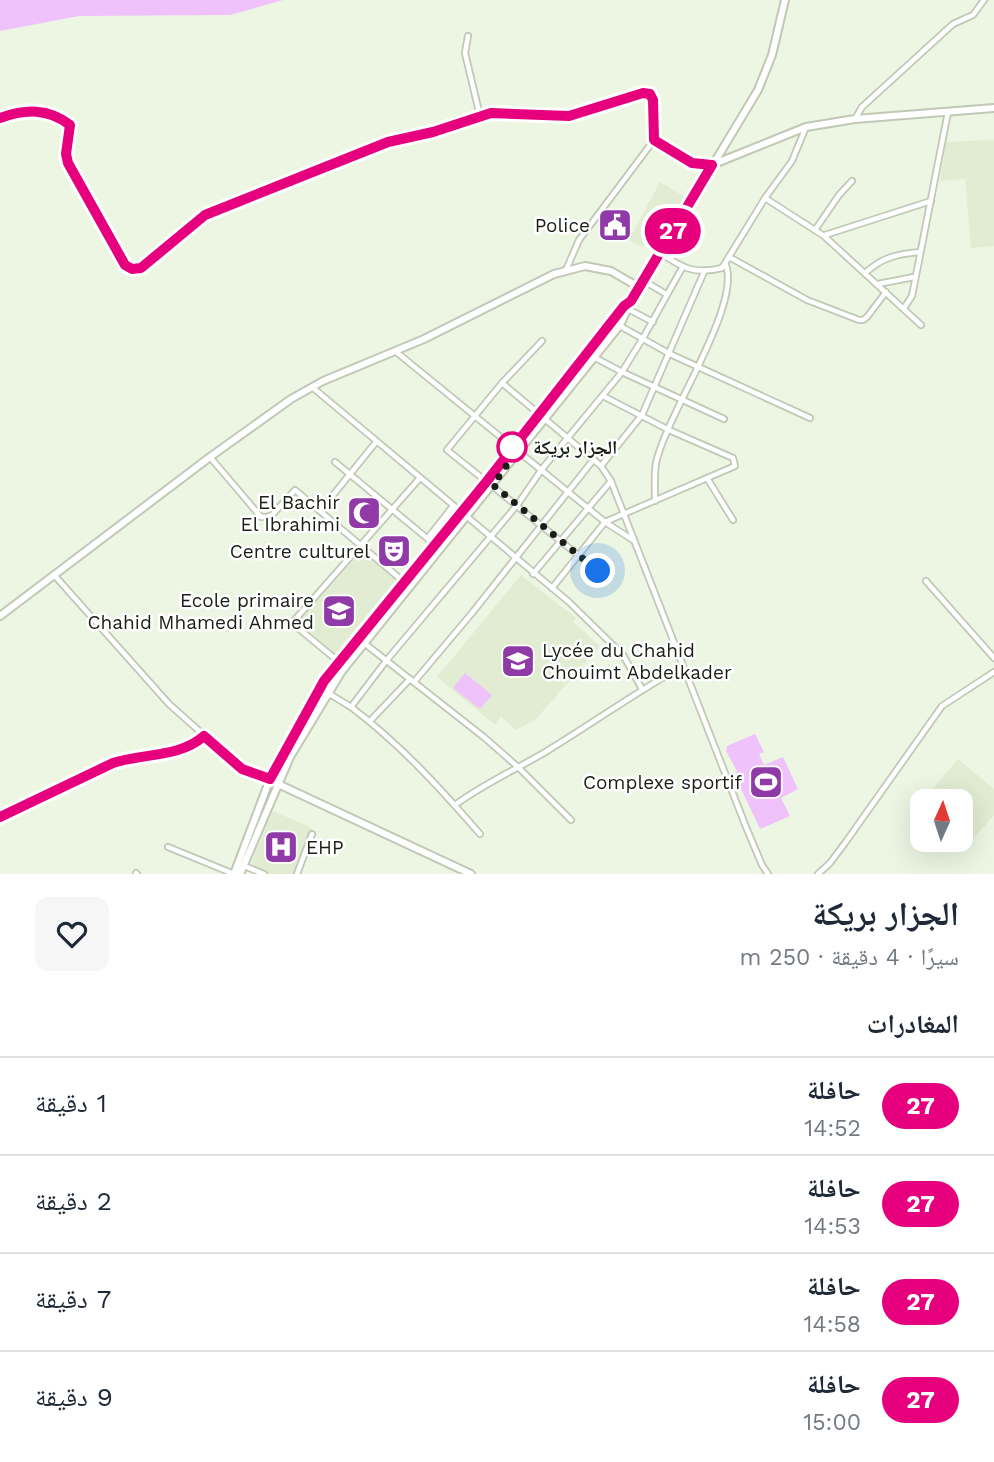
<!DOCTYPE html>
<html lang="ar">
<meta charset="utf-8">
<style>
:root{--surface:#fff;--page:#f6f6f7;--text:#1f2937;--muted:#747a83;--line:#e0e1e3}
body{margin:0;font-family:"Work Sans","Noto Naskh Arabic",sans-serif;background:var(--page);color:var(--text);direction:rtl;height:100vh;display:flex;flex-direction:column;font-size:26px;white-space:nowrap}
*{box-sizing:border-box;margin:0}
p{font-size:23px;color:var(--muted)}
.icon{flex:none;width:38px;height:38px;fill:none;stroke:currentColor;stroke-width:2;stroke-linecap:round;stroke-linejoin:round}
.map{position:relative;height:874px;overflow:hidden;direction:ltr}
.drawer{display:flex;flex-direction:column;background:var(--surface);flex:1}
.drawer>*{flex:none}
.badge{padding:0 14px;border-radius:23px;font-size:24px;line-height:46px}
.needle{width:46px;rotate:3deg}
.tools{position:absolute;left:910px;top:789px;display:grid;gap:14px}
.tools a{display:grid;place-items:center;width:63px;height:63px;border-radius:14px;background:var(--surface);box-shadow:0 7px 28px #0002;font-size:35px}
.you{position:absolute;width:35px;height:35px;margin:-18px;border:5px solid #fff;border-radius:50%;background:#1a73e8;box-shadow:0 0 0 10px #1a73e833}
.map>.badge{position:absolute;translate:-50% -50%;box-shadow:0 0 0 4px #fff}
h2{padding:0 35px;font-size:26px;line-height:63px}
.round{display:grid;place-items:center;flex:none;width:74px;height:74px;border-radius:14px;background:var(--page)}
.overview{display:flex;align-items:center;justify-content:space-between;height:119px;padding:0 35px}
h1{font-size:33px;font-weight:700;line-height:52px}
ul{padding:0;list-style:none}
li{display:flex;align-items:center;gap:21px;height:98px;padding:0 35px;border-top:2px solid var(--line)}
li div{flex:1}
li b{display:block;font-size:26px}
li em{font-style:normal}
li .badge{min-width:77px;font-weight:700;text-align:center}
.map>svg:first-child{display:block}
.built{fill:#e1ecd2}
.green{fill:#efc2fc}
.lines{fill:none;stroke-linecap:round;stroke-linejoin:round}
.street-casing{stroke:#c1c8b6;stroke-width:8}
.secondary-casing{stroke:#c1c8b6;stroke-width:10}
.street{stroke:#fff;stroke-width:4.5}
.secondary{stroke:#fff;stroke-width:6}
.line-casing{stroke:#fff;stroke-width:16}
.line{stroke:#e6007e;stroke-width:10}
.walk{stroke:#1b1e17;stroke-width:7;stroke-dasharray:0 12.6}
.stop-dot{fill:#fff;stroke:#e6007e;stroke-width:3.5}
.labels{text-anchor:middle;dominant-baseline:central;stroke-width:5;stroke-linejoin:round;paint-order:stroke}
.poi-label{font-size:19px;fill:#1b1e17;stroke:#fff;text-anchor:end}
.stop-label{font-size:19px;font-weight:bold;fill:#1b1e17;stroke:#fff;text-anchor:start}
</style>
<div class="map">
<svg width="994" height="874" viewBox="0 0 994 874">
<rect width="100%" height="100%" fill="#edf6e3"/>
<g class="built">
<path d="M994,140v106l-23,2 -6,-69 -25,2 6,-39z"/>
<path d="M660,182l27,16 -29,51 -11,-7 -4,5 -14,-7z"/>
<path d="M362,551l35,29 -62,74 -37,-32z"/>
<path d="M521,575l55,43 -3,4 27,24 -65,74 -19,10 -15,-14 -6,9 -58,-48z"/>
<path d="M958,759l36,30v26l-33,38 -16,-13h16v-38h-39z"/>
<path d="M273,811l39,17 -19,46h-23l-20,-8z"/>
</g>
<g class="green">
<path d="M0,0h283l-53,15 -151,1 -79,15z"/>
<path d="M465,673l27,22 -12,14 -27,-21z"/>
<path d="M755,734l9,18 -5,2 5,11 19,-8 15,32 -17,9 9,18 -30,13 -25,-53 2,-5 -11,-20 1,-5z"/>
</g>
<g class="lines">
<g class="street-casing">
<g id="street">
<path d="M468,36l-3,17 15,63"/>
<path d="M0,118c25,-9 48,-10 70,7l-4,29 2,9 57,102 7,4 9,-1 64,-53 183,-73 45,-10 58,-19 78,3 74,-23 7,1 3,6 1,40 38,23 20,2"/>
<path d="M855,119l7,-12 91,-83 20,-9 11,-15"/>
<path d="M765,198l59,38 97,89"/>
<path d="M815,230l24,-35 13,-14"/>
<path d="M825,235l106,-34"/>
<path d="M660,253c23,15 34,22 62,15l43,-70 27,-37 14,-34"/>
<path d="M729,257l78,43 52,20h4l4,-3 19,-25"/>
<path d="M566,270l13,-30 75,-100"/>
<path d="M865,273c18,-16 32,-19 55,-21"/>
<path d="M644,281l22,13"/>
<path d="M878,284l36,-7"/>
<path d="M904,308l8,-12 36,-184"/>
<path d="M628,309l25,13"/>
<path d="M613,322l57,32 140,64"/>
<path d="M542,341l-40,42 -55,67 151,121"/>
<path d="M395,351l210,171 28,18"/>
<path d="M588,354l34,18 102,47"/>
<path d="M502,383l99,83 10,15 135,346 16,38 6,9"/>
<path d="M312,387l257,215 54,53 19,34"/>
<path d="M210,457l51,60h6l5,-2 23,-25 115,97"/>
<path d="M335,462l99,82"/>
<path d="M601,466l41,-51 62,-143"/>
<path d="M707,478l26,42"/>
<path d="M655,501c0,-12 -1,-26 1,-38 10,-48 85,-156 70,-198"/>
<path d="M321,510l55,-68"/>
<path d="M428,538l25,-32"/>
<path d="M533,574l78,-93"/>
<path d="M55,576l114,128 73,65 36,15"/>
<path d="M926,581l68,77"/>
<path d="M552,588l53,-66 130,-56 -2,-8 -64,-28 -66,-34"/>
<path d="M364,643l121,95 34,30 52,52"/>
<path d="M345,667l-53,-44 127,-144"/>
<path d="M414,682l58,-69 122,-154"/>
<path d="M328,693l23,14 35,-46 132,-157 24,-35 80,-97 21,-34 39,-70"/>
<path d="M351,707c49,37 89,81 129,127"/>
<path d="M370,721l40,-42"/>
<path d="M455,805c28,-21 62,-36 92,-54 46,-28 89,-59 136,-85"/>
<path d="M0,817l113,-54c30,-10 66,-5 91,-27"/>
<path d="M168,847l66,27"/>
<path d="M242,865l22,9"/>
<path d="M136,873l1,1"/>
<path d="M297,874l15,-40"/>
<path d="M818,874l12,-11 15,-20 97,-137 52,-34"/>
</g>
</g>
<g class="secondary-casing">
<g id="secondary">
<path d="M714,164l92,-37 49,-8 139,-11"/>
<path d="M0,616l210,-159 81,-58 32,-18 101,-42 130,-65 31,-8 26,5 29,17"/>
<path d="M278,784l193,90"/>
<path d="M234,874l36,-95 54,-98 305,-379"/>
<path d="M240,874l50,-117 52,-86 278,-346 11,-24 127,-211 14,-35 13,-55"/>
</g>
</g>
<use href="#street" class="street"/>
<use href="#secondary" class="secondary"/>
</g>
<g class="lines">
<g class="line-casing">
<path id="line" d="M0,118c25,-9 48,-10 70,7l-4,29 2,9 57,102 7,4 9,-1 64,-53 183,-73 45,-10 58,-19 78,3 74,-23 7,1 3,6 1,40 38,23 20,2 -81,136 -7,5 -137,175 -163,200 -54,98 -28,-10 -38,-33c-25,22 -61,17 -91,27l-113,54"/>
</g>
<use href="#line" class="line"/>
<path class="walk" d="M512,447l5,4 -24,34 105,86"/>
</g>
<defs>
<g id="civic-square" transform="scale(1.75)"><rect x="-9" y="-9" width="18" height="18" rx="4" fill="#903aa8" stroke="#fff"/><path d="M-.6-6.5H3V-4.5H.6V-3L4-1V1h2V6H-6V1h2V-1L-.6-3ZM-1.2 2.5V6h2.4V2.5Z" fill="#fff"/></g>
<g id="mosque-square" transform="scale(1.75)"><rect x="-9" y="-9" width="18" height="18" rx="4" fill="#903aa8" stroke="#fff"/><path d="M3.5-4.9A6 6 0 1 0 3.5 4.9A5 5 0 1 1 3.5-4.9Z" fill="#fff"/></g>
<g id="theatre-square" transform="scale(1.75)"><rect x="-9" y="-9" width="18" height="18" rx="4" fill="#903aa8" stroke="#fff"/><path d="M-5-5.5Q0-4 5-5.5V0Q5 5 0 6Q-5 5-5 0ZM-3.3-2.5H-1v1.5H-3.3ZM1-2.5H3.3v1.5H1ZM-2.8 1Q0 5.5 2.8 1Z" fill="#fff"/></g>
<g id="school-square" transform="scale(1.75)"><rect x="-9" y="-9" width="18" height="18" rx="4" fill="#903aa8" stroke="#fff"/><path d="M0-5L7-2L0 1L-7-2ZM-4 1L0 2.5L4 1V4Q0 6-4 4Z" fill="#fff"/></g>
<g id="stadium-square" transform="scale(1.75)"><rect x="-9" y="-9" width="18" height="18" rx="4" fill="#903aa8" stroke="#fff"/><path d="M0-5a6.5 5 0 1 0 0 10a6.5 5 0 1 0 0-10ZM-3.5-1.8h7v3.6h-7Z" fill="#fff"/></g>
<g id="hospital-square" transform="scale(1.75)"><rect x="-9" y="-9" width="18" height="18" rx="4" fill="#903aa8" stroke="#fff"/><path d="M-5-5h3v3.5h4V-5h3V5h-3V1.5h-4V5h-3Z" fill="#fff"/></g>
</defs>
<g fill-rule="evenodd">
<use href="#civic-square" x="615" y="225"/>
<use href="#mosque-square" x="364" y="513"/>
<use href="#theatre-square" x="394" y="551"/>
<use href="#school-square" x="339" y="611"/>
<use href="#school-square" x="518" y="661"/>
<use href="#stadium-square" x="766" y="782"/>
<use href="#hospital-square" x="281" y="847"/>
</g>
<circle class="stop-dot" cx="512" cy="447" r="14"/>
<g class="labels">
<g class="poi-label">
<text x="590" y="225">Police</text>
<text x="340" y="502">El Bachir<tspan x="340" dy="22">El Ibrahimi</tspan></text>
<text x="370" y="551">Centre culturel</text>
<text x="314" y="600">Ecole primaire<tspan x="314" dy="22">Chahid Mhamedi Ahmed</tspan></text>
<text x="542" y="650" text-anchor="start">Lycée du Chahid<tspan x="542" dy="22">Chouimt Abdelkader</tspan></text>
<text x="742" y="782">Complexe sportif</text>
<text x="306" y="847" text-anchor="start">EHP</text>
</g>
<g class="stop-label">
<text x="533" y="447">الجزار بريكة</text>
</g>
</g>
</svg>
<div class="tools">
<a><svg class="needle" viewBox="-14 -14 28 28"><path d="M0-13l5 13h-10z" fill="#e53935"/><path d="M0 13l5-13h-10z" fill="#747a83"/></svg></a>
</div>
<div class="you" style="left:598px;top:571px"></div>
<b class="badge" style="left:673px;top:231px;background:#e6007e;color:#fff">27</b>
</div>
<section class="drawer">
<div class="overview"><div><h1>الجزار بريكة</h1><p>سيرًا · 4 دقيقة · 250 m</p></div><a class="round"><svg class="icon" aria-label="heart" viewBox="0 0 24 24"><path d="M12 20l-8-8c-3-5 5-10 8-4 3-6 11-1 8 4z"/></svg></a></div>
<h2>المغادرات</h2>
<ul>
<li><span class="badge" style="background:#e6007e;color:#fff">27</span><div><b>حافلة</b><p>14:52</p></div><em>1 دقيقة</em></li>
<li><span class="badge" style="background:#e6007e;color:#fff">27</span><div><b>حافلة</b><p>14:53</p></div><em>2 دقيقة</em></li>
<li><span class="badge" style="background:#e6007e;color:#fff">27</span><div><b>حافلة</b><p>14:58</p></div><em>7 دقيقة</em></li>
<li><span class="badge" style="background:#e6007e;color:#fff">27</span><div><b>حافلة</b><p>15:00</p></div><em>9 دقيقة</em></li>
</ul>
</section>
